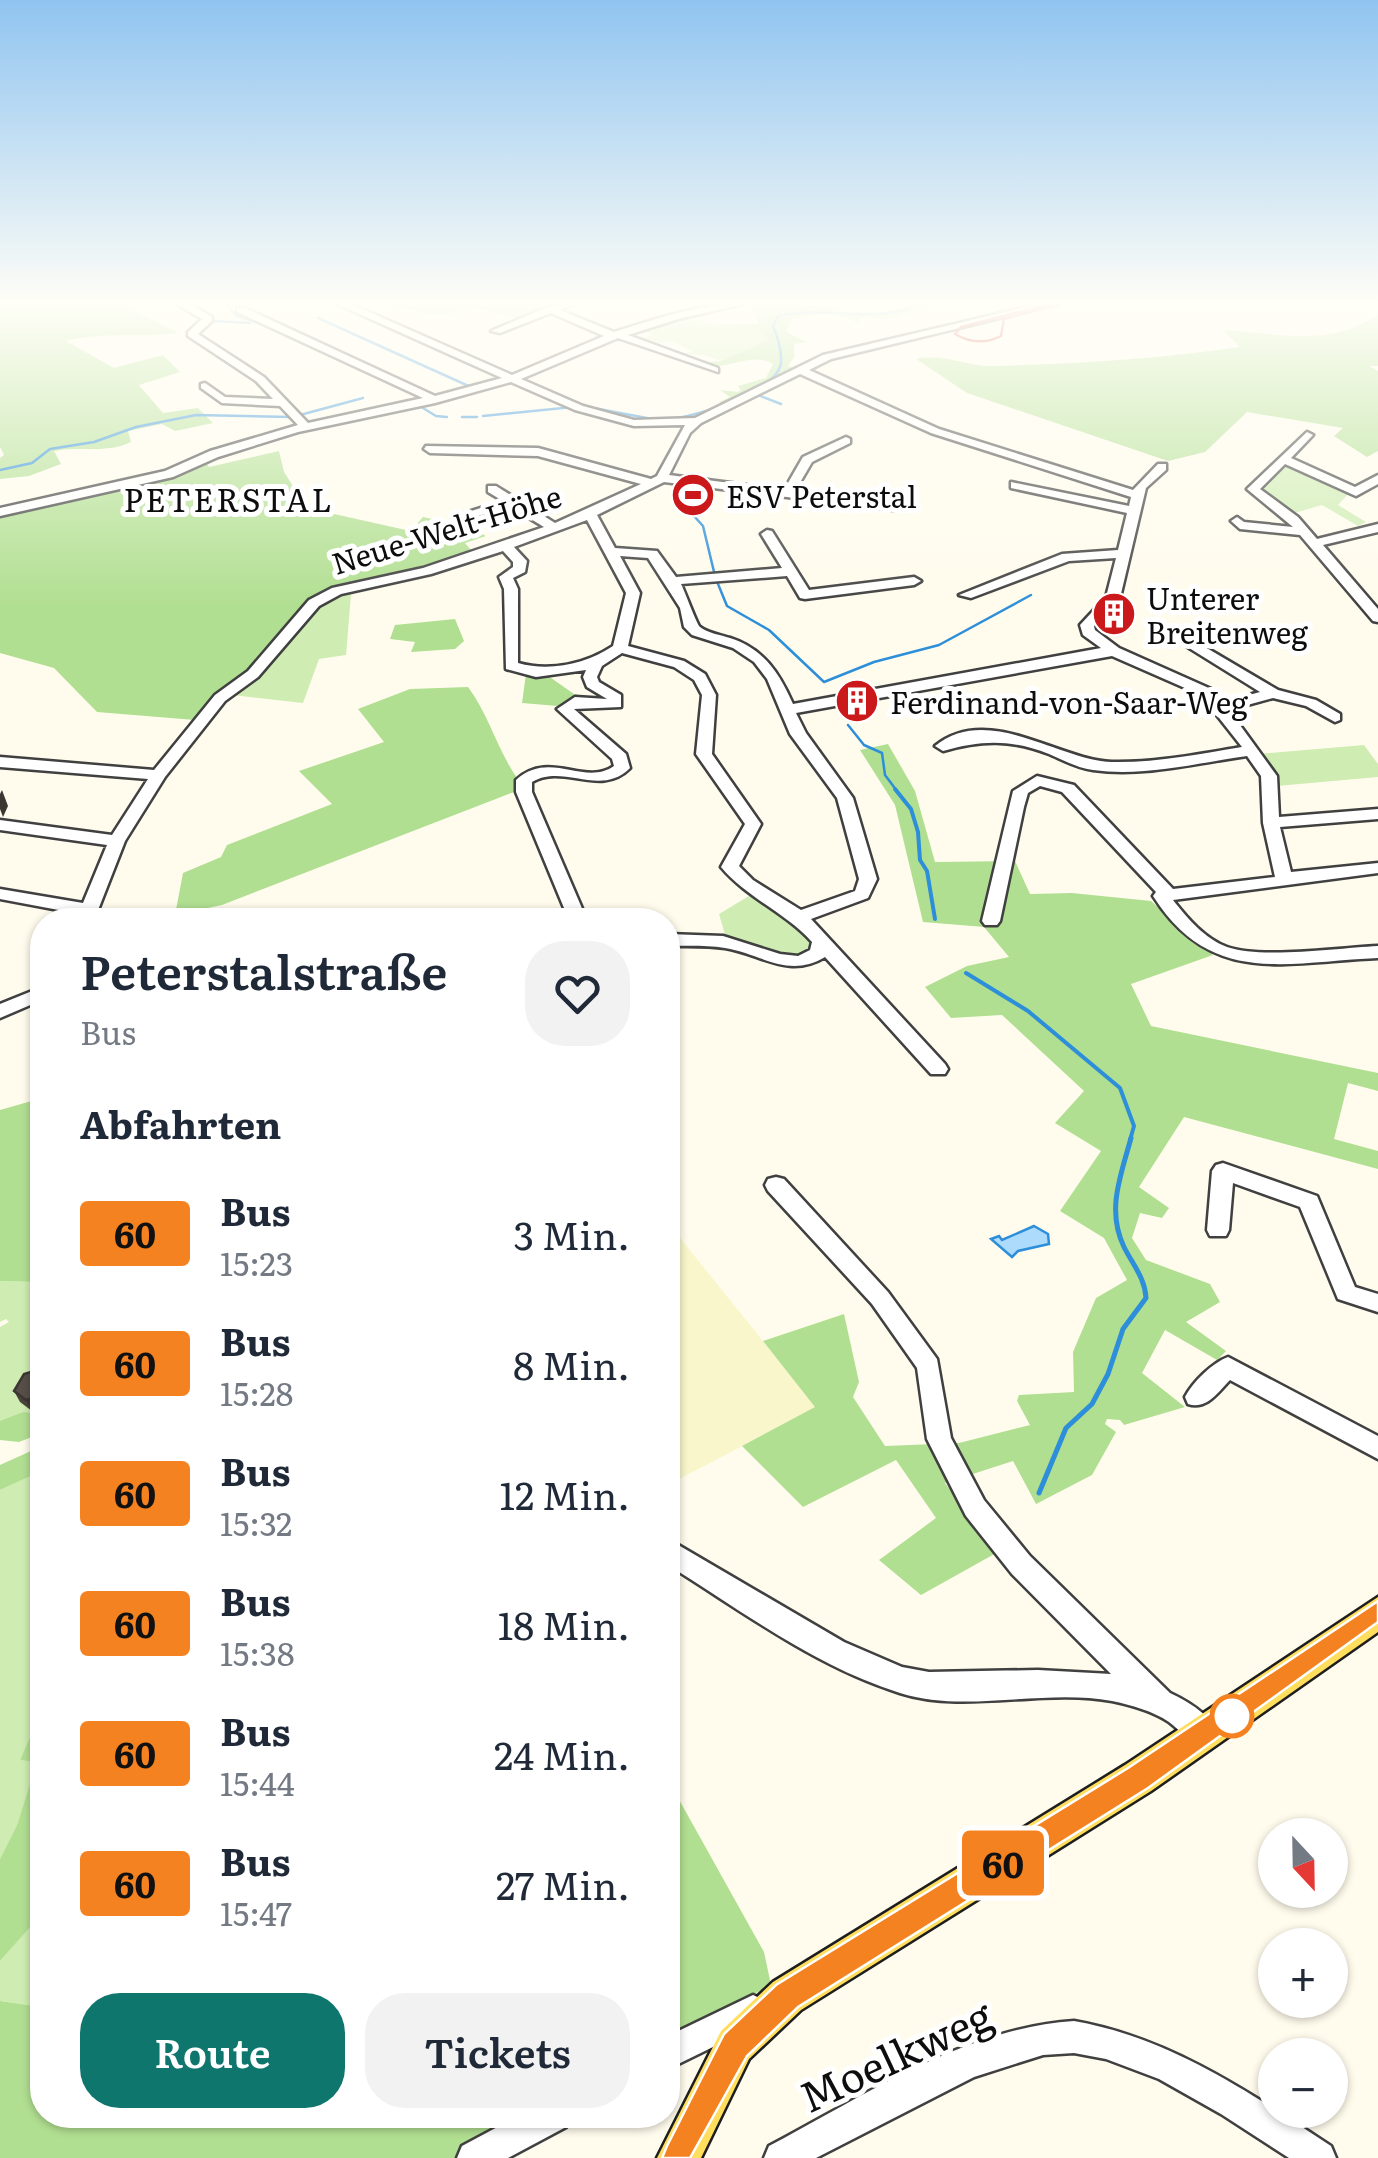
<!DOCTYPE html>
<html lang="de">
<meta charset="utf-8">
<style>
:root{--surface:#fff;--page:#f2f2f3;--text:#1f2937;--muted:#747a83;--accent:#0f766e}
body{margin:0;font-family:Literata,serif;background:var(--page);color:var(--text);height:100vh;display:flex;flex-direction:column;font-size:38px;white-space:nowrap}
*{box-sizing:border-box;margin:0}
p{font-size:32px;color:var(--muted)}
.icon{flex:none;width:55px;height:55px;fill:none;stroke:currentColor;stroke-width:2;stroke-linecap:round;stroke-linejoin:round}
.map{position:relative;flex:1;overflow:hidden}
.panel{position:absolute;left:30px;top:908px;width:650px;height:1220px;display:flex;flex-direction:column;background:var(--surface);border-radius:40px;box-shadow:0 2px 8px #0004}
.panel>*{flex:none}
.badge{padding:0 20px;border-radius:8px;font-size:35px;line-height:65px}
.needle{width:65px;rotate:158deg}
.fabs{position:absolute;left:1258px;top:1818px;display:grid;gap:20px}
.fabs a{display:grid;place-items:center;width:90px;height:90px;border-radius:50%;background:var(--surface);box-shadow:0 2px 8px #0004;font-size:50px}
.map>.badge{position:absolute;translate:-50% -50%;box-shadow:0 0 0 5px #fff}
h2{padding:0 50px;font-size:38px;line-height:90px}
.round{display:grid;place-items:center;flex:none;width:105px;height:105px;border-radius:40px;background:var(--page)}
.summary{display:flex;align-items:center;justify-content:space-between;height:170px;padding:0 50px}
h1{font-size:48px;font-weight:600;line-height:75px}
.button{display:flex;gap:20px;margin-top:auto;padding:20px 50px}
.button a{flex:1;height:115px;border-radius:40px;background:var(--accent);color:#fff;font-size:40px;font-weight:600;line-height:115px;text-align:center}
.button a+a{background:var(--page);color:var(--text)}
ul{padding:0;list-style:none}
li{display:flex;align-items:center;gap:30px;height:130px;padding:0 50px}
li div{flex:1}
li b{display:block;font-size:38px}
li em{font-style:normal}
li .badge{min-width:110px;font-weight:700;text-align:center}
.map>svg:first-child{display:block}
.farmland{fill:#f8f6ca}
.green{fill:#cfedb3}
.forest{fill:#b1df91}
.water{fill:#addbfc;stroke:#2d8ed9;stroke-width:2.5}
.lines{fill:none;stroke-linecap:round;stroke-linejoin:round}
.stream-far2{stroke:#2d8ed9;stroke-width:2.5}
.stream-far1{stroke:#2d8ed9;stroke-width:4}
.stream{stroke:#2d8ed9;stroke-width:5}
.minor-casing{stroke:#404040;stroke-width:5}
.major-casing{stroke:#1e1e1e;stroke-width:5}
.minor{fill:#fff;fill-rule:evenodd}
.major{fill:#ffdd5d;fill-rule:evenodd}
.tram{stroke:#ca181b;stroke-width:2.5}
.wall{fill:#4b443e}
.shaded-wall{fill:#3d3732}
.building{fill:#574f48;stroke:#3d3732;stroke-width:2.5}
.line{fill:#f58220;stroke:#fff;stroke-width:2.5}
.stop-dot{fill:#fff;stroke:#f58220;stroke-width:5}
.labels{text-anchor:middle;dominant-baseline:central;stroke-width:10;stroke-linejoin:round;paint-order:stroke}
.far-poi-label{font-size:30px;fill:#0d0d0d;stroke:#fff;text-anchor:start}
.far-street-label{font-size:30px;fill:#0d0d0d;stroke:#fff}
.far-neighbourhood-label{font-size:32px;letter-spacing:2.5px;fill:#0d0d0d;stroke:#fff}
.near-street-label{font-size:42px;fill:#0d0d0d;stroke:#fff}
</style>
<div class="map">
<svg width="1378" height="2158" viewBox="0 0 1378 2158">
<rect width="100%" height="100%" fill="#fffced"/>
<path class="farmland" d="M668,1223l148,184 -148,78z"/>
<g class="green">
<path d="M687,316l23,8 49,5 9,11 -47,21 -17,-6 -19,-1 8,-3 -24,-11 -19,6 -13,-5 16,-6 -10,-5z"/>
<path d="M1285,465l65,27 -12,13 28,17 -8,4 -36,-21 -31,9 -32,-23z"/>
<path d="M344,592l7,2 -5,61 -27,4 -16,44 -70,-8 89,-94z"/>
<path d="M1364,745l14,19v13l-101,9 -19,-32z"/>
<path d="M754,893l45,28 14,21 -1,11 -10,6 -76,-21 -7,-24z"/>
<path d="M0,1281l36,1 6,6v51l-6,5 6,3v66l-19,-1 -19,11 -4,-2v-94l9,-5 -3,-3 -6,3z"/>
<path d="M42,1471v238l-22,51 18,1 -21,64 -17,34v-369z"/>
<path d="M42,1914v93l-42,-6v-40z"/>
</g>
<g class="forest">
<path d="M0,304h120l59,29c-39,5 -76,-2 -113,8l48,27 49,-13 17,17 -41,13 24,28 35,-5 15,15 -38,8 -13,-7 -34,7 3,11c-26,12 -49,4 -77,9l7,13 -32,12 -29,3v-21l4,-3 -4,-8z"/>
<path d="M384,304h179l-42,15 -47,-12 -28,8 -17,-1z"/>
<path d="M751,304l75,2 23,8h37l29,-10h22l-41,15 -37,-2 1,6 -32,-11 -36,7 -6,13 21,10 -13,2v13l-6,9 8,2 -72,36 -5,-2 11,-5 -10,-7 18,2 3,-2 -3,-4 28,-8 7,-14c-25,-14 -47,10 -72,-1l20,-2 47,-21 -9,-11 -43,-4 43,-1z"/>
<path d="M1378,314v52h-9l9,5v80l-11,6 -33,-21 9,-8 -96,-16 -42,40 -37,9 -201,-68 -51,-34c30,-6 47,7 76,7 83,-2 166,-7 248,-19l-17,-17c53,3 110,18 155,-16z"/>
<path d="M279,451l5,21 23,36 108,24 7,-4 -5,-4 6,-7 45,10 18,9 -21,7 11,13 -120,31 -42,16 -61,71 -58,46 -98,-8 -43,-44 -54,-15v-139l175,-40 30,-14 4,7z"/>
<path d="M455,619l9,22 -9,8 -44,3 4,-10 -25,-3 5,-14z"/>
<path d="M544,673l30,21 37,7 -6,9 -83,-7 4,-29z"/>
<path d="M468,687c21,28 29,62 49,91l-3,14 -292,113 -47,10 8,-42 38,-16 6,-12 105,-41 -33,-33 85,-29 -26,-33 52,-20z"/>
<path d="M888,744l27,47 20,71 80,-1 15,33 42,-1 79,8 62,54 -82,29 20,42 227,47v18l-30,-8 -14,56 44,12v18l-194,-52 -45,70 30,21 -7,10 -22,-5 -8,25 14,22 64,24 10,18 -34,20 40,29 -9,9 -52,-30 -23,43 43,34 -61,18 -4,-5 -13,-1 -2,5 11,8 -24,43 -56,29 -23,-43 -68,22 53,69 -77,43 -42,-35 57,-42 -40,-58 -93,47 -61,-61 73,-39 -52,-66 81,-27 15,68 -6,15 32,49 74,-3 71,-18 -13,-24 2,-6 55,-3 -1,-40 23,-54 31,-18 -23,-42 -44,-27 41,-60 -46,-28 29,-32 -82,-76 -51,3 -26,-31 42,-21 42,-9 -25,-30 -61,-5 -28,-117 -35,-55z"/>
<path d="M42,1098v190l-6,-6 -36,-1v-171z"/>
<path d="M23,1412l19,1v20l-23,9 -19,-2v-19z"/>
<path d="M42,1446v25l-42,19v-25z"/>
<path d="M42,1709v205l-42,47v-102l17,-34 20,-63 -17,-2z"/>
<path d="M668,1790l9,6 87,156 7,33 -103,57z"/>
<path d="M0,2001l42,6v108h494l-78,43h-458z"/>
</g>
<path class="water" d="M1034,1226l14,8 1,10 -31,7 -6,6 -21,-18 8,-3 3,4z"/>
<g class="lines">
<g class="stream-far2">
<path d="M177,304l7,6"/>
<path d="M227,304l9,12 28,8"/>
<path d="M318,318l155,70"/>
<path d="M215,321l35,2"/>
<path d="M758,395l23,9"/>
<path d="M418,405l18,11 11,1"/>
<path d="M300,415l63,-17"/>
<path d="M483,416l100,-10 69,13"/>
<path d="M462,417h15"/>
<path d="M672,419c25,-4 104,-25 109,-56 1,-12 -3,-25 -8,-37l5,-10c48,-11 96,9 142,-12"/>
<path d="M0,470l32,-7 18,-14 44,-7 42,-15 60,-12 95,2"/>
<path d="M694,516l9,10 12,50"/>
<path d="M716,579l11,27 42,24 55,52 50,-20 65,-17 92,-50"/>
<path d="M848,725l16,20 18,8 3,22 12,16"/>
</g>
<g class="stream-far1">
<path d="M895,789l16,20 7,23 2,28 7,11 8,48"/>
<path d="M966,973l62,38 92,77 14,38 -4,14"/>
</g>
<path class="stream" d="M1039,1493l27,-65 26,-24 16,-30 15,-45 23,-31c-1,-20 -13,-33 -22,-51 -18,-37 -3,-72 7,-109"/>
<g class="minor-casing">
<g id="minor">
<path d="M177,304h13l22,13v4l-14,13 66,43 44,46 115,-25 -186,-86v-4h8l190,88 67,-18 -165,-74h14l161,71 92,-39 -53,-23 -51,20 -9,-2 57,-24 26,-3 -14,6 54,22c42,-13 84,-28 129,-28l-65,15 -50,16 90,33v4l-100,-34 -97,41 62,27 51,14 61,-2 128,-63 216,-51h19l-227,55 -22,11 130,59 194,61 25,-26h8v6l-20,18 -26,110 -26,28 1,4 24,18 92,41 12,13 37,-10 -87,-54 4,-6h10l1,5 90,53 38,10 24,14v6l-5,2 -29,-16 -33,-8 -44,12 48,66 2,41 99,-8v10l-98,8 11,45 87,-9v10l-205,27c14,18 32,39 54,47 35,12 111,1 151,-1v12c-93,4 -167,29 -225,-62l3,-4 -94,-100 -22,-6 -12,7 -4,14 -24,114 -3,4h-12l-3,-4 31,-130 24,-15 37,9 99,104 102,-12 -12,-54 -2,-47 -14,-20c-50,7 -103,21 -154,14 -16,-2 -30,-10 -44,-16 -38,-15 -68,-14 -106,-3l-8,-5c53,-43 123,14 177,16 43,1 87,-8 130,-15l-41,-52 -89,-39 -316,57 10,20 47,65 24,81 -9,19 -57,21 134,145 3,5 -3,5h-14l-106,-117c-37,22 -63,-3 -100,-9 -19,-3 -39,-2 -57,-2v-12l55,2 57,18 18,2 12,-6 2,-8c-27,-30 -65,-44 -91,-75l24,-43 -49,-70 6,-59 -8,-15 -20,-13 -52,-14 -20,13 -5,11 2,5 22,13v12l-47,2 52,45 4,14c-30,30 -66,-5 -98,14v10l55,128h-18l-53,-128v-12c34,-31 68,7 98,-14l-2,-7 -55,-50 18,-12 32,2 -20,-12 -4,-10 3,-7 -50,7 -30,-8 -2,-80 -5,-12 14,-10v-5l-10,-11 -72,23 -90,20 -22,12 -61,71 -33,24 -60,76 -40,64 -27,69 1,10h-18l-1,-6 -80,-15v-10l83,14 24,-58 -107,-15v-10l112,15 36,-56 -148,-12v-10l154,13 61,-75 33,-24 61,-71 23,-12 91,-20 121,-41 -33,-20 -59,16v-6l51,-16 -15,-9v-6h8l59,37 86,-39 -103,-28 -108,-3 -6,-4 2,-3 112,2 113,31 6,-3 28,-51 -51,1 -59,-16 -64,-28 -76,21 -137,29 -80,25 -45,20 -173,39v-8l165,-37 45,-20 88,-26 -18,-19 -58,-3 -21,-15v-4l4,-1 20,14 48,2 -17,-18 -68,-45v-4l14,-13zM800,374l131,59 200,64 -2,9 -118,-24v6l116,25 -9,37 -56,4 -103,41 12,3 98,-37 47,-3 -10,39 -26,28 3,10 18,13 -308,56c-14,-31 -29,-55 -63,-66 -9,-3 -23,-5 -30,-11 -3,-2 -15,-35 -19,-43l106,-8 13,22 5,1 109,-14 7,-4 -7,-4 -105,13 -37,-59 -5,-1 -6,4 21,34 -106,9 -19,-26 -42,-3 -18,-33 67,-33 230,28 2,-3 -6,-4 -95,-12 17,-29 38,-19v-4l-4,-2 -43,20 -19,33 -115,-15 21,-42 11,-10zM587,520l39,73 -13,53c-27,18 -63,26 -95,17v-74l-5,-11 12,-6 2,-11 -13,-14zM620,556l28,2 32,50 4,19 8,8 41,13 21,14 13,17 23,55 47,64 22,81 -4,12 -54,19 -48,-30 -14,-14 22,-42 -49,-70 4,-59 -11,-21 -21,-13 -56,-15 12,-53z"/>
<path d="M1307,432l6,3 -22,23 64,29 23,-12v9l-22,12 -71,-32 -25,25 38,28 19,22 61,-15v8l-55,13 55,64v13l-5,-1 -73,-86 -60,-6 -9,-8 6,-4 7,5 49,5 -46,-38z"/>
<path d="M42,987v13l-42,18v-14z"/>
<path d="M1223,1163l94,33 38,91 23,7v18l-40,-13 -38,-92 -67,-24 -4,47 -3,6h-16l-3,-6 5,-59 4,-6z"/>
<path d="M776,1177l8,2 104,113 49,67 14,79 33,62 46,56 140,137c19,9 41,22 49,42l-4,10 -10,4c-15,-6 -24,-18 -36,-27 -16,-11 -38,-17 -57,-21 -68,-13 -147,13 -212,-8 -84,-26 -158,-82 -232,-128v-26l176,103 58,25 27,5 109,-2 73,4 -99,-100 -46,-58 -39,-77 -10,-71 -45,-64 -104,-113 -3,-6 3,-6z"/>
<path d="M1228,1357l150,79v23l-148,-79c-12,12 -23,30 -42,24l-3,-7c8,-15 27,-34 43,-40z"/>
<path d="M753,1995l11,5 5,11 -5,11 -96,47v-33z"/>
<path d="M1074,2021c97,17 176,72 257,125l5,12h-47l-68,-44 -62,-35 -53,-20 -32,-6 -31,2 -69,22 -158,81h-52l5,-12c95,-50 196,-118 305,-125z"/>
<path d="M520,2115h51l-5,12 -58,31h-51l5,-12z"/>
</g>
</g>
<g class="major-casing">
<path id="major" d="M1378,1597v35l-227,159 -350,219 -52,49 -48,99h-44l64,-127 52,-49 352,-217z"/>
</g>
<use href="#minor" class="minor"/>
<use href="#major" class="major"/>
<path class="tram" d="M1050,304l-89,23 -6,7c15,9 30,10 46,2l3,-17 52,-15"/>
</g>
<path class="wall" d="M42,1366v42l-10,3 -12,-9 -6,-11z"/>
<g class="shaded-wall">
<path d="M2,790l6,16 -5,11 -3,-8v-15z"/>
<path d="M42,1395v13l-10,3 -6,-11z"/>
</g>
<g class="building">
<path d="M684,484l15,1 -6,11z"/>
<path d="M42,1366v29l-16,5 -12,-9 10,-17 17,-5z"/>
<path d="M42,1935v17l-8,-4z"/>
</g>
<linearGradient id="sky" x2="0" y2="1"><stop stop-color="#90c4f0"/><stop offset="0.5" stop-color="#fffef7"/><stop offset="1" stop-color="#fffef7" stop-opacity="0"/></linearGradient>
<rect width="1378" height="606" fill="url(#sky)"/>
<path class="line" d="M1378,1601v21l-230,166 -350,219 -51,49 -57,102h-28l5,-12 57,-112 52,-49 352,-217z"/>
<defs>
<g id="stadium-disc" transform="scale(2.25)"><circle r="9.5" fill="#ca181b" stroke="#fff"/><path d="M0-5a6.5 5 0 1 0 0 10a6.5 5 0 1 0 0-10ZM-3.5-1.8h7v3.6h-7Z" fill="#fff"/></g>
<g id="building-disc" transform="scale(2.25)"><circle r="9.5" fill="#ca181b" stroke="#fff"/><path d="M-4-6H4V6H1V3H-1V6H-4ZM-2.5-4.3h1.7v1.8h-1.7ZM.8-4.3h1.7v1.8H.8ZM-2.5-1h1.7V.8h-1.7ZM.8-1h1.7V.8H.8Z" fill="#fff"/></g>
</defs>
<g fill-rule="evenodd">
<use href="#stadium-disc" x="693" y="495"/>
<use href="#building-disc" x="1114" y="614"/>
<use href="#building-disc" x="857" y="701"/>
</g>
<circle class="stop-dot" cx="1232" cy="1716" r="20"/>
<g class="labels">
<g class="far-poi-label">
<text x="726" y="495">ESV Peterstal</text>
<text x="1146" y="597">Unterer<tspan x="1146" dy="34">Breitenweg</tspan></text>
<text x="890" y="701">Ferdinand-von-Saar-Weg</text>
</g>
<g class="far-street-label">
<text transform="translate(446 528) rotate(-17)">Neue-Welt-Höhe</text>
</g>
<g class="far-neighbourhood-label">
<text x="229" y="498">PETERSTAL</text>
</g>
<g class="near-street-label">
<text transform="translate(895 2054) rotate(-25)">Moelkweg</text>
</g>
</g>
</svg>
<div class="fabs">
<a><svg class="needle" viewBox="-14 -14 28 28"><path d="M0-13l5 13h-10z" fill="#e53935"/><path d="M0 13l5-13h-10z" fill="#747a83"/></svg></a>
<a>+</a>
<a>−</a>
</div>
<b class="badge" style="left:1003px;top:1863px;background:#f58220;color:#111">60</b>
<section class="panel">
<div class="summary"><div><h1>Peterstalstraße</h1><p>Bus</p></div><a class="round"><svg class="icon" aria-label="heart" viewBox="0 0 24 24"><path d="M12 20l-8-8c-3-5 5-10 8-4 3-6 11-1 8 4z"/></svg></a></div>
<h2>Abfahrten</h2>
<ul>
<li><span class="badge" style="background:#f58220;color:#111">60</span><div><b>Bus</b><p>15:23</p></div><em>3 Min.</em></li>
<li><span class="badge" style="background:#f58220;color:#111">60</span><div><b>Bus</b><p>15:28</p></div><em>8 Min.</em></li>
<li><span class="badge" style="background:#f58220;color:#111">60</span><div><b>Bus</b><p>15:32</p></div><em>12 Min.</em></li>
<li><span class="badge" style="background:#f58220;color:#111">60</span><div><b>Bus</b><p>15:38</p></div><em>18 Min.</em></li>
<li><span class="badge" style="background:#f58220;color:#111">60</span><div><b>Bus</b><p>15:44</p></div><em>24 Min.</em></li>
<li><span class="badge" style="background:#f58220;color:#111">60</span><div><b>Bus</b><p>15:47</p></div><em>27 Min.</em></li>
</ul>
<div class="button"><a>Route</a><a>Tickets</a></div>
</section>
</div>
